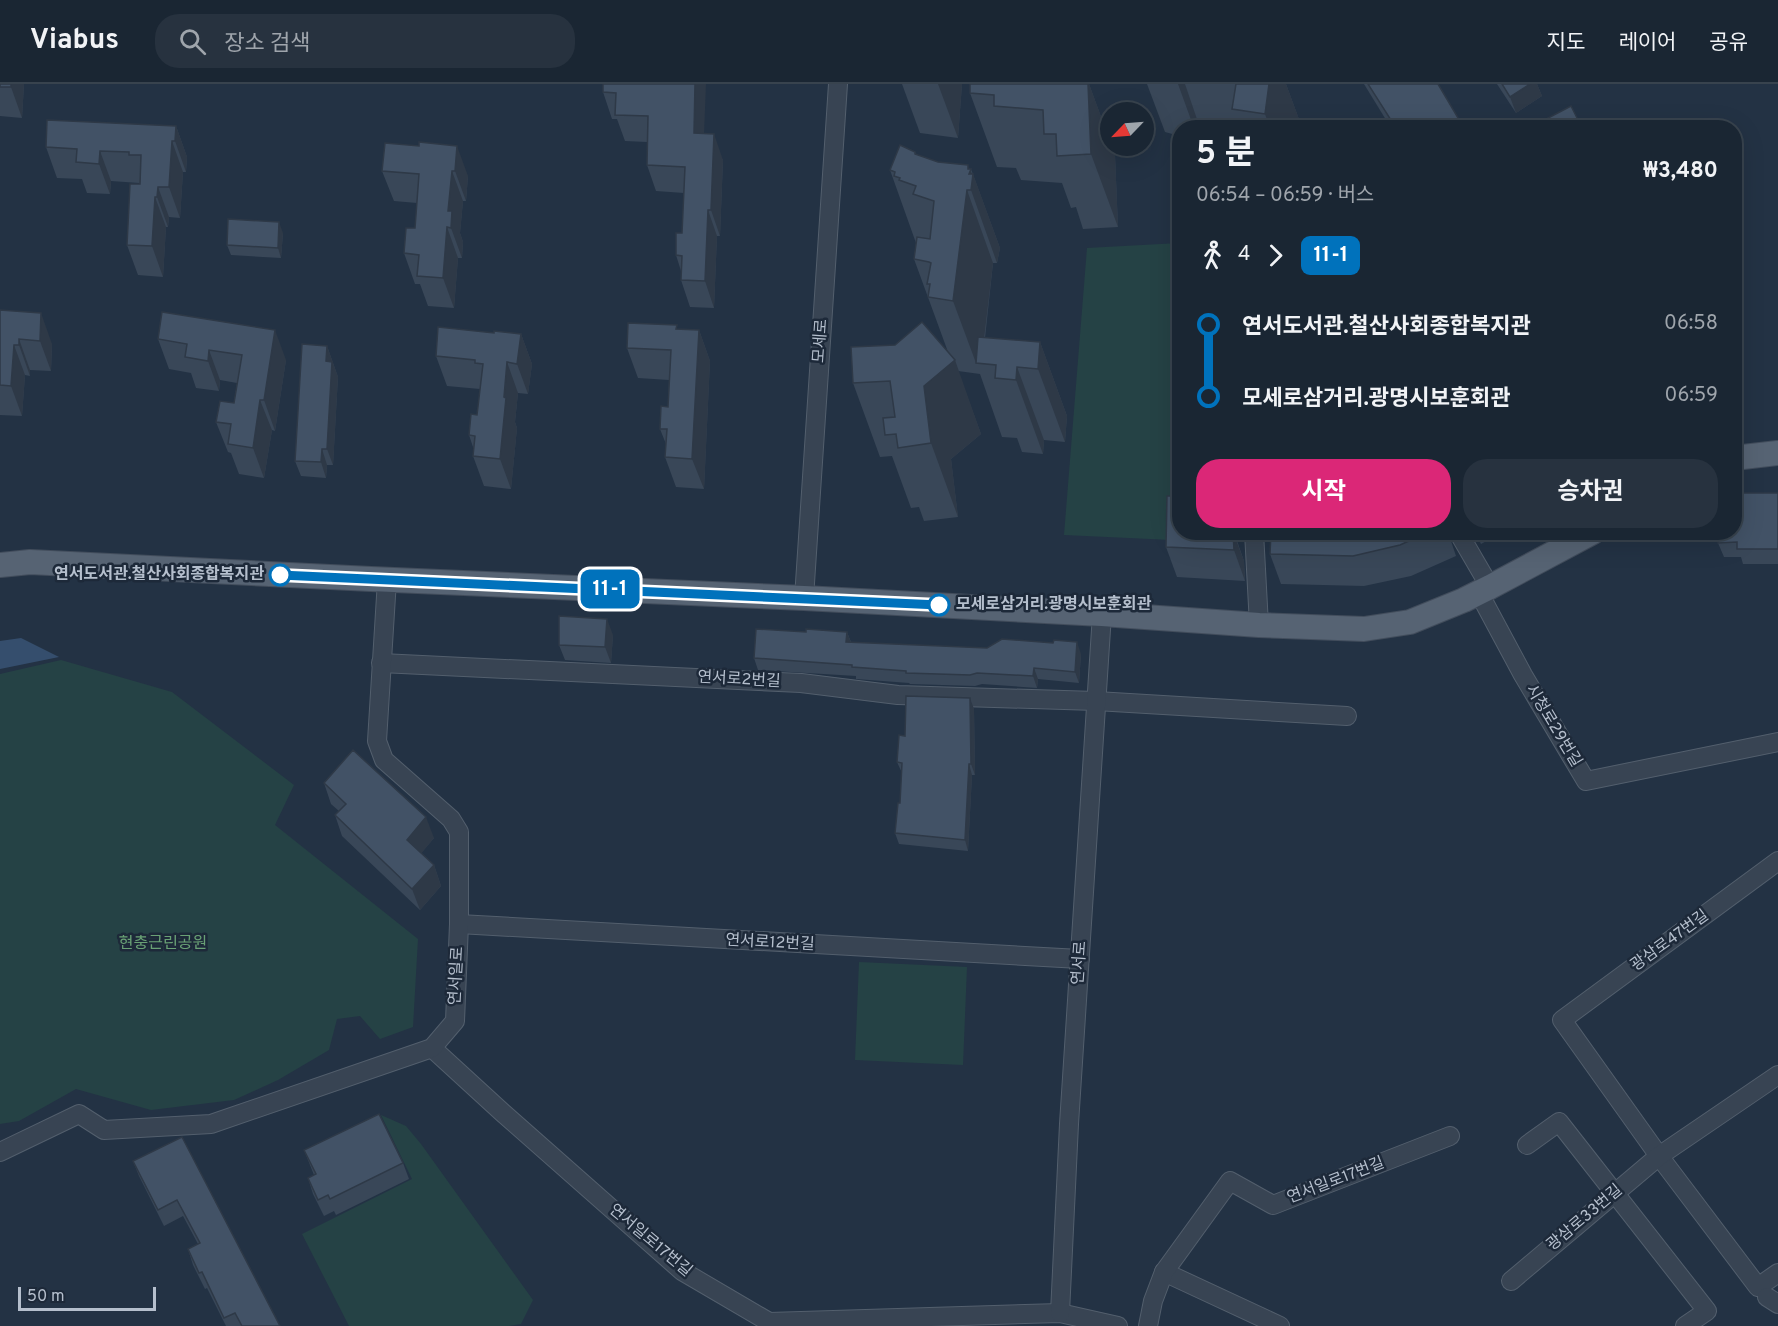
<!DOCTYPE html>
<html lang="ko">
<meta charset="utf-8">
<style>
:root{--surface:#1a2633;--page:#27323f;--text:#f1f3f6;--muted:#9fa5ac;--line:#38434e;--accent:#db2777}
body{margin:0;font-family:Overpass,"Noto Sans KR",sans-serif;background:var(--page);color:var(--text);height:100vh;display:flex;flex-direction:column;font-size:22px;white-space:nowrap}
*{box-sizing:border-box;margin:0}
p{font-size:20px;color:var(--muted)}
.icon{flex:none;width:33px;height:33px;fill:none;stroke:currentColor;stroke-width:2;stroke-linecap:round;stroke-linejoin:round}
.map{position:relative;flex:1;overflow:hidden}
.panel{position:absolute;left:1172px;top:36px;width:570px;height:420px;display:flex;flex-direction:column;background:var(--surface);border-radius:24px;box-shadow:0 6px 24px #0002,0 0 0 2px var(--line)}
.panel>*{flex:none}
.badge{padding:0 12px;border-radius:9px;font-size:21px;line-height:39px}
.needle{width:39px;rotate:245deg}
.controls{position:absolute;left:1100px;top:18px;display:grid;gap:12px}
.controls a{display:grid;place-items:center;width:54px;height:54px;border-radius:50%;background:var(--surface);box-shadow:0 6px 24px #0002,0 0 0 2px var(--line);font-size:30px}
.scale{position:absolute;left:18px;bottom:15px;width:138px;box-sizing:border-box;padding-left:6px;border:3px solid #b5bfcd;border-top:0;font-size:16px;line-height:21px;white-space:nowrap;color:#b5bfcd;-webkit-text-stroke:4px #1d2939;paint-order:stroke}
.map>.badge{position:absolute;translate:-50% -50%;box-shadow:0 0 0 3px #fff}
.legs{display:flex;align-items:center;gap:9px;height:66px;padding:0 24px;font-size:20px}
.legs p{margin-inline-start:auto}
.headline{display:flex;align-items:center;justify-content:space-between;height:102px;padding:0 24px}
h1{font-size:33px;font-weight:700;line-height:45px}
.primary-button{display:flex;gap:12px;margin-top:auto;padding:12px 24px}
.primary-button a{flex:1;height:69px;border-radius:24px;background:var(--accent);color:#fff;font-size:24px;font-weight:700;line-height:69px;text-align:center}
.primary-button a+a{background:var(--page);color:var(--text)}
ul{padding:0 24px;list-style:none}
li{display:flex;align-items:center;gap:21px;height:72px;font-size:22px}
li i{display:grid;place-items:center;width:9px;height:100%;margin:0 8px;background:currentColor}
li i::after{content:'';width:15px;height:15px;margin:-8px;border:4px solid;border-radius:50%;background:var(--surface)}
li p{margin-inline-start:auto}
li:first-child i{background:linear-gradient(#0000 50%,currentColor 0)}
li:last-child i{background:linear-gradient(currentColor 50%,#0000 0)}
header{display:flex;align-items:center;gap:36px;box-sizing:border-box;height:84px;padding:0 30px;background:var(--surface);border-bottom:2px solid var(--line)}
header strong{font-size:28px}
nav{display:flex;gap:33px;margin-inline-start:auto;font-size:21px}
.search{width:420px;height:54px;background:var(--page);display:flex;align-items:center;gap:15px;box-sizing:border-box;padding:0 21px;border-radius:24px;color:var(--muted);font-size:22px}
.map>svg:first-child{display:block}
.green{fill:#254245}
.water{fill:#354e6d}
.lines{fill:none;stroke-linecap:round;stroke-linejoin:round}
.minor-casing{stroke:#535f6d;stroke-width:20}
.major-casing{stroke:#424d5c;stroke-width:26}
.minor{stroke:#384453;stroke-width:18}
.major{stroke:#566373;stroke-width:24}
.wall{fill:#394758}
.shaded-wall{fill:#2e3947}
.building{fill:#425266;stroke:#2e3947;stroke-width:1.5}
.line-1-casing{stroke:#fff;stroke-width:14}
.line-1{stroke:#0072bc;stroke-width:9}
.stop-1-dot{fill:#fff;stroke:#0072bc;stroke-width:3}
.labels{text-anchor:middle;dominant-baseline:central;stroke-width:5;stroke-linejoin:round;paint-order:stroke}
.street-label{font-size:16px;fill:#b5bfcd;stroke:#1d2939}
.stop-label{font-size:16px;font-weight:bold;fill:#b5bfcd;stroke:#1d2939;text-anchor:end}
.park-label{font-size:16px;fill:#69a175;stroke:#1d2939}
</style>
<header>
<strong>Viabus</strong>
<div class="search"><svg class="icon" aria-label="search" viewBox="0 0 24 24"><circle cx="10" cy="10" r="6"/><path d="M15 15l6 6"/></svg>장소 검색</div>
<nav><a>지도</a><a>레이어</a><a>공유</a></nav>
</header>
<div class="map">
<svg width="1778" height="1242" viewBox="0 0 1778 1242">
<rect width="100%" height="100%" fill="#233244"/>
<g class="green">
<path d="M1179,159v216l-7,81 -108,-5 23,-287z"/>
<path d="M61,576l111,32 122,93 -19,40 143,114 -5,88 -33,12 -20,-23 -23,3 -8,31 -51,30 -44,20 -83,10 -75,-21 -57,32 -19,3v-450z"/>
<path d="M859,878l108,5 -4,98 -108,-5z"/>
<path d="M381,1031l25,11 15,18 112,156 -12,24 -12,2h-160l-47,-92 110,-55z"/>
</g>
<path class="water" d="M21,554l38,19 -59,12v-28z"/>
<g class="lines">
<g class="minor-casing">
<g id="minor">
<path d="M1254,448l5,93"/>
<path d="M1458,448l32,55"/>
<path d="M1479,509l44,82 63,106 192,-39"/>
<path d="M804,514l34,-514"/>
<path d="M381,579l420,20 97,12 198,6 251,15"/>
<path d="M1778,777l-216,159 97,136 99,131 20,-14"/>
<path d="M459,840l621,35"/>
<path d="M432,964l71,65 179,158 87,51 291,-9 58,13"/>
<path d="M1527,1061l32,-23 148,189 -22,15"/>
<path d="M0,1068l79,-38 25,16 107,-6 221,-76 23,-27 4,-97v-92l-8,-13 -67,-59 -7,-19 10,-161"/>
<path d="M1164,1188l116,54"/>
<path d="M1511,1197l148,-125 119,-81"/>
<path d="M1767,1213l11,7"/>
<path d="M1060,1229l9,-189 33,-510"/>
<path d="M1148,1242l5,-25 11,-29 66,-91 43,24 177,-69"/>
</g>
</g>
<g class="major-casing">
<g id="major">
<path d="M1734,374l44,-5"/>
<path d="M0,481l30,-3 341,17 433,19 298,16 157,11 105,4 46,-7 54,-22 26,-13 103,-55"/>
</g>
</g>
<use href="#minor" class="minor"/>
<use href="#major" class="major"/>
</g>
<g class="wall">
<path d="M0,0h24l-2,34 -22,-2z"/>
<path d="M603,0l101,50 19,26 -3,76h-3l-3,72 -24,-1 -9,-27v-9l-5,-16 6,-22 2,-40 -28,-2 -9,-26v-23l-22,-1 -8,-22h-5l-9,-27z"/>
<path d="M902,0h60l-4,54 -38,-5z"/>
<path d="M970,0h119l26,71 3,72 -35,2 -7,-22 -5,1 -9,-25 -41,-3 -5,-12 -19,-1 -27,-74z"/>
<path d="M1147,0h139l14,38 -1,6h-120v14l-3,-7 -11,-3z"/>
<path d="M1364,0h74l26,44h-73z"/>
<path d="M1497,0h40l5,12 -26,17z"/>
<path d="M176,42l11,31 -1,15h-3l-3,46 -11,-1 -1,10h-2l-3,50 -25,-2 -11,-30 12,-61v-1l-28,-2 -1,13 -23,-1 -5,-14 -25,-1 -11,-31z"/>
<path d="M419,62l49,30 -2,25h-3l-3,32 3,9 -1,16h-4l-4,50 -26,-2 -8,-22h-5l-11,-31 11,-25 2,-25 -23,-2 -12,-30z"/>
<path d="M915,68l2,3 21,7 33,7 29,79 -3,15h-4l-8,75 55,4 27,74 -2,26 -21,-2 -1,14 -21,-2 -5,-14 -15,-1 -22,-63 -22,-3 23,63 -30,25 7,58 -34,4 -5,-14 -8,1 -19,-52 -12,1 -27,-74 95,-31 -34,-93 2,-16 -26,-73z"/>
<path d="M283,149l-2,25 -50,-3 -4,-10z"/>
<path d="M0,226l52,34 -1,27 -21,-1v6l-5,-1 -3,41 -22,-1z"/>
<path d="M678,245l21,1 11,31 -6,128 -28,-2 -11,-30 1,-13 -6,-15 8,-22 1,-27 -31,-2 -11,-30z"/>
<path d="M521,250l11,30 -4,30 -10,-1 -3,29 2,6 -6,61 -27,-3 -11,-30 1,-6 -5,-15 8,-20 3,-26 -33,-3 -11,-30z"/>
<path d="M158,255l128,21 -11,71 -3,-1 -8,48 -25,-4 -8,-21 -3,-1 -12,-30 18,-19 3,-20 -17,-3 -1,11 -23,-3 -5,-15 -22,-4z"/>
<path d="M327,262l11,31 -5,88h-6l-1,13 -25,-2 -6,-15z"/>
<path d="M1778,409v71h-35l-2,-7h-17l-6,-14 20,-23z"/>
<path d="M1179,448h55l10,29 1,20 -68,-4 -11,-30z"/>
<path d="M1271,448h177l8,24 -45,20 -47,10 -83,-2 -11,-30z"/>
<path d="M1475,448h28l-22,12z"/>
<path d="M806,548h41l4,10 230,12 -2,29 -41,-4 -1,9 -55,-4 -7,2 -65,-2 -1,-1 -53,-4v-3l-98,-6 -4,-12z"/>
<path d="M613,551l-2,28 -46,-3 -6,-15z"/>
<path d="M970,614l4,11 1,66h-3l-4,76 -69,-7 -4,-11 5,-30 2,-30 -5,-11 8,-26z"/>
<path d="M324,699l110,55 -13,15 13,12 7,21 -21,24 -78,-74 -7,-21 4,-4 -8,-7z"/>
<path d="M182,1053l98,189h-54l-19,-38 -2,1 -12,-24 -5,-16 10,-5 -15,-28 -19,10 -25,-50 -6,-15z"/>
<path d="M304,1066l99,13 6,16 -73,36 -2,-4 -10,5 -11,-22 -5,-16 6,-3z"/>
</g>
<g class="shaded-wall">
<path d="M11,0h13l-2,34 -11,-31z"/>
<path d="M695,0h11l-3,76 -9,-27z"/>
<path d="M938,0h24l-4,54z"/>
<path d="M1088,0h1l21,57v5h2l3,9 3,72 -27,-73z"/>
<path d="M1178,0h7l15,44h-6z"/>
<path d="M1269,0h17l14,38 -1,6h-29l-5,-14z"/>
<path d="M1530,0h7l5,12 -26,17 -6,-16z"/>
<path d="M176,42l11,31 -1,15 -11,-31z"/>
<path d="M714,50l9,26 -3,76 -9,-26z"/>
<path d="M172,57l11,31 -3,46 -11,-31z"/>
<path d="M457,62l11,30 -2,25 -11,-30z"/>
<path d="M100,67l11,30 -1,13 -11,-30z"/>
<path d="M968,81l5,11v-2l27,74 -3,15 -26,-73z"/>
<path d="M452,87l11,30 -3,32 3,9 -1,16 -11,-30 -3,-17z"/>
<path d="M158,103l11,30 -1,10 -11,-30z"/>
<path d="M967,106l26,73 -12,101 -5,-1 -23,-62z"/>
<path d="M155,113l11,30 -3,50 -11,-31z"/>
<path d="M708,126l9,26 -3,72 -9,-27z"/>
<path d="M279,138l4,11 -2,25 -3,-10z"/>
<path d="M447,143l11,31 -4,50 -11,-30z"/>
<path d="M41,229l11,31 -1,27 -11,-30z"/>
<path d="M275,246l11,30 -11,71 -11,-31z"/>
<path d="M699,246l11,31 -6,128 -12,-30z"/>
<path d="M521,250l11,30 -4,30 -11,-30z"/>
<path d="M19,255l11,31v6l-11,-31z"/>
<path d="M1040,258l27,74 -2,26 -27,-73z"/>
<path d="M14,261l11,30 -3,41 -11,-30z"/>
<path d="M327,262l11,31 -5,88 -6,-16 -1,-88z"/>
<path d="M209,266l11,30 -1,11 -11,-30z"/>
<path d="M955,276l26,74 -30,25 7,58 -27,-74 -7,-57z"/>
<path d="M507,278l11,31 -3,29 2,6 -6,61 -11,-30z"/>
<path d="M1017,283l27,73 -1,14 -27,-74z"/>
<path d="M260,316l12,30 -8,48 -11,-30z"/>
<path d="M322,365l5,16 -1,13 -5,-16z"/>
<path d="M1233,448l11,29 1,20 -11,-31z"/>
<path d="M607,535l6,16 -2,28 -6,-16z"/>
<path d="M847,548l4,11 -5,-1z"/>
<path d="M1077,558l4,12 -2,29 -4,-11z"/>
<path d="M1034,584l4,11 -1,9 -4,-12z"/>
<path d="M970,614l4,11 1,66 -4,-11z"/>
<path d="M969,680l3,11 -4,76 -3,-11z"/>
<path d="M426,733l8,21 -19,23 -8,-21z"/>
<path d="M434,781l7,21 -21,24 -8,-21z"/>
</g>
<g class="building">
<rect x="0" y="0" width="11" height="3"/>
<path d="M603,0h92l-1,49 20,1 -3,76h-3l-3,71 -24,-1 1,-24 -6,-1v-22h6l3,-66 -38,-2 1,-49 -33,-1 1,-22 -13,-1z"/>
<path d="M970,0h118l3,70 -34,2 -1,-22h-12l-1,-24 -49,-4v-11l-24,-2z"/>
<path d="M1236,0h33l-4,30 -33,-5z"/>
<path d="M1368,0h70l26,44h-35l-4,-7 -10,7h-19z"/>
<path d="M1502,0h28l-20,13z"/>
<path d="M1571,22l11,22h-53z"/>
<path d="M47,36l129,6 -1,15h-3l-3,46h-11l-1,10h-2l-3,49 -25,-1 3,-61h10l1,-29h-12v-3l-29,-1 -1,13 -23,-2 1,-13 -31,-2z"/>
<path d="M419,58l38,4 -2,25h-3l-4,40h4l-1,17 -4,-1 -4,51 -26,-2 2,-21 -15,-2 2,-25h9l4,-54 -37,-3 3,-28 34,3z"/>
<path d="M900,61l15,7v2l23,8 30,3v4h3l-2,5h4l-2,16h-4l-14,111 -25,-4 2,-13h-3l4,-21 -2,-1 -15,-3 3,-22 13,2 4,-38 -21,-7 3,-8 -17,-6 1,-2 -6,-2 1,-4 -5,-2z"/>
<path d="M228,135l51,3 -1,26 -51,-3z"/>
<path d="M0,226l41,3 -1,28 -21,-2v6h-5l-3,41 -11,-1z"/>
<path d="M162,228l113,18 -11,70h-4l-7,48 -25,-4 3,-20 -15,-2 4,-21 14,2 8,-48 -33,-5 -1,11 -23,-4 2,-13 -29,-5z"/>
<path d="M922,238l33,38 -31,26 7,57 -33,5 -2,-14 -11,1 -2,-17 12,-1 -5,-36 -37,2 -2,-36 44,-2z"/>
<path d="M628,239l49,2 -1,4 23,1 -7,129 -27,-2 2,-28h-7l1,-23 7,1 3,-57 -44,-2z"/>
<path d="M438,243l56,6v-2l27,3 -4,30 -10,-2 -3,35 2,1 -6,61 -27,-3 2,-20 -6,-1 2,-21 6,1 6,-51 -8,-1v-3l-39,-4z"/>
<path d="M978,253l62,5 -2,27 -21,-2 -1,13 -21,-2 1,-13 -20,-2z"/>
<path d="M302,260l25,2 -1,15 6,1 -5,87h-5l-1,13 -26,-1z"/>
<path d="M1738,409h40v56h-41v-7l-19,1v-11h16v-12h4z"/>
<path d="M1167,412h12v36h54l1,18 -68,-3z"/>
<path d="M1271,448h158l-29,13 -47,11 -83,-2z"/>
<path d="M559,532l48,3 -2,28 -46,-2z"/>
<path d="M756,545l50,3v-3l41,3 -1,10 95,4 46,2 15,-9 51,4 1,-3 23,2 -2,30 -41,-4 -1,8 -56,-3 -7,2 -64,-2v-2l-54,-4v-2l-98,-7z"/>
<path d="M906,612l64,2 1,66h-2l-4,76 -70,-7 3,-30h2l2,-40 -5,-1 2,-27 6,1z"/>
<path d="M353,666l73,67 -19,23 27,25 -22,24 -77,-74 11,-11 -22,-21z"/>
<path d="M379,1030l24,49 -73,36 -2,-4 -10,5 -10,-22 8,-4 -12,-24z"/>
<path d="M182,1053l98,189h-38l-7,-13 -11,5 -22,-46 -3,1 -11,-24 12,-6 -23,-43 -19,10 -25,-49z"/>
</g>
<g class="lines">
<g class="line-1-casing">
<path id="line-1" d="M280,491l659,30"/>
</g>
<use href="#line-1" class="line-1"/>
</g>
<g class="stop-1-dot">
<circle cx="280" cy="491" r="10"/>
<circle cx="939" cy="521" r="10"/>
</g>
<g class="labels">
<g class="street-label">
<text transform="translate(821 257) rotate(-86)">모세로</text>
<text transform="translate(739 596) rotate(3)">연서로2번길</text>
<text transform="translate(1553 642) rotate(59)">시청로29번길</text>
<text transform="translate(1670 857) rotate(-36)">광삼로47번길</text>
<text transform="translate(770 859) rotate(3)">연서로12번길</text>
<text transform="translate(1080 879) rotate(-86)">연서로</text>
<text transform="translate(457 892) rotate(-87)">연서일로</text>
<text transform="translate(1336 1097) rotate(-21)">연서일로17번길</text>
<text transform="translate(1585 1134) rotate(-40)">광삼로33번길</text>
<text transform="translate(650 1157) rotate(40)">연서일로17번길</text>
</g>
<g class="stop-label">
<text x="264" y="491">연서도서관.철산사회종합복지관</text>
<text x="956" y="521" text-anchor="start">모세로삼거리.광명시보훈회관</text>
</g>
<g class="park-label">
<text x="163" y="860">현충근린공원</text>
</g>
</g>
</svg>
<div class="controls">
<a><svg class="needle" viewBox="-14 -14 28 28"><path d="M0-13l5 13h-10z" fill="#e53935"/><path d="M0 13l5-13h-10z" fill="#9fa5ac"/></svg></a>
</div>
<div class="scale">50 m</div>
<b class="badge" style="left:610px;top:505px;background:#0072bc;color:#fff">11-1</b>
<section class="panel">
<div class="headline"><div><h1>5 분</h1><p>06:54 – 06:59 · 버스</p></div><b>₩3,480</b></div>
<div class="legs"><svg class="icon" aria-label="walk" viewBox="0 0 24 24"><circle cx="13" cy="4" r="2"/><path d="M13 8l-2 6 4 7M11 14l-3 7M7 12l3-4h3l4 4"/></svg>4<svg class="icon" aria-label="forward" viewBox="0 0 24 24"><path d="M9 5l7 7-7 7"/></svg><b class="badge" style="background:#0072bc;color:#fff">11-1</b></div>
<ul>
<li><i style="color:#0072bc"></i><b>연서도서관.철산사회종합복지관</b><p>06:58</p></li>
<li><i style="color:#0072bc"></i><b>모세로삼거리.광명시보훈회관</b><p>06:59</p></li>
</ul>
<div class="primary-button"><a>시작</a><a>승차권</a></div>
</section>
</div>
